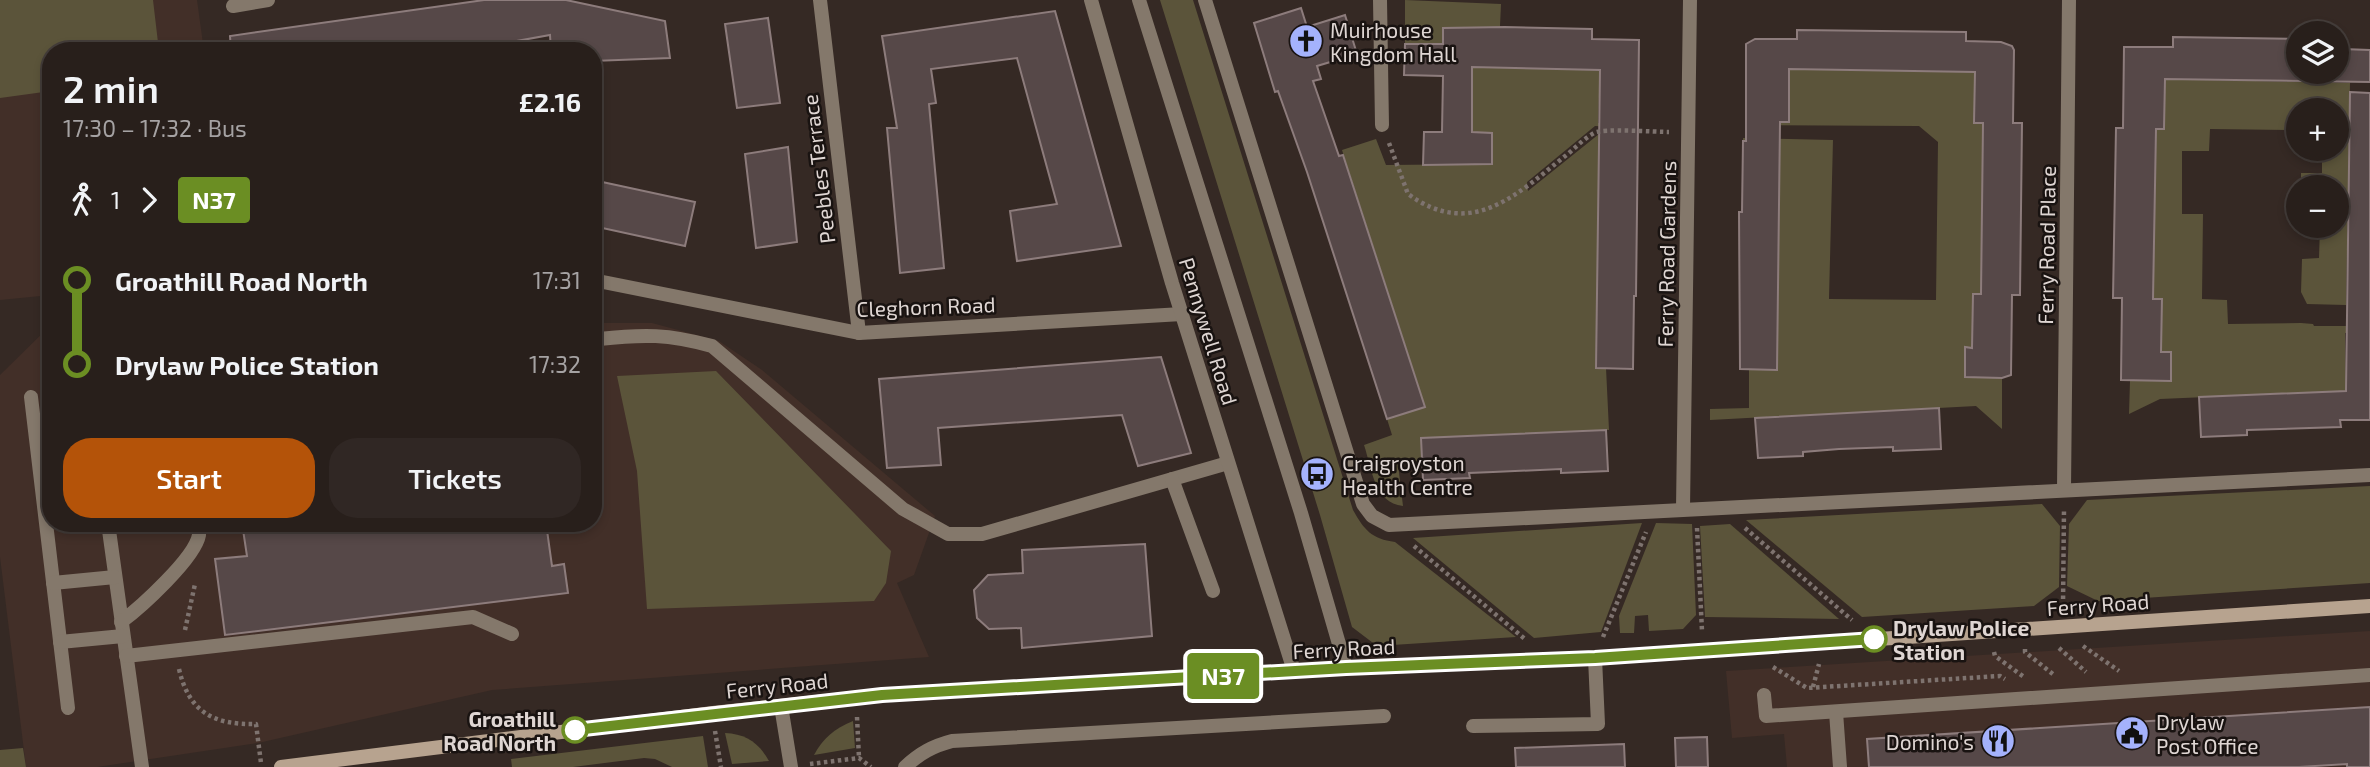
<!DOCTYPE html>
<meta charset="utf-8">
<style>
:root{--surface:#281f1b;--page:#302724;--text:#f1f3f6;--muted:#a5a2a3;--line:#443d3a;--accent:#b45309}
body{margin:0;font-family:"Exo 2",sans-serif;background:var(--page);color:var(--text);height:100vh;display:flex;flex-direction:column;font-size:26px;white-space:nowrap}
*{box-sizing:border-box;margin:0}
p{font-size:23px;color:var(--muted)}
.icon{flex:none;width:38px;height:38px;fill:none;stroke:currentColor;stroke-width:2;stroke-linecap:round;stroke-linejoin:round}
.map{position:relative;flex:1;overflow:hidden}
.details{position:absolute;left:42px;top:42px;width:560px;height:490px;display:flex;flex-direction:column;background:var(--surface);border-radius:28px;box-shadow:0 4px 10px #0003,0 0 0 2px var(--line)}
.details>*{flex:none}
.badge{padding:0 14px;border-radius:5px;font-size:24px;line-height:46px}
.buttons{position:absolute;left:2286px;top:21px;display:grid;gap:14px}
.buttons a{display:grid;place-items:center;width:63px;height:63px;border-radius:50%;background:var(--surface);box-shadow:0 4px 10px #0003,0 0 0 2px var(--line);font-size:35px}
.map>.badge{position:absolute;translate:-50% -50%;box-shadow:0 0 0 4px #fff}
.legs{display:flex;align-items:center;gap:10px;height:77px;padding:0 21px;font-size:23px}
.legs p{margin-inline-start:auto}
.summary{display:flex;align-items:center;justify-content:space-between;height:119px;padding:0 21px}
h1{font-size:38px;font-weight:600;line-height:52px}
.action{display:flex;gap:14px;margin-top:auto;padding:14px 21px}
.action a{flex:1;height:80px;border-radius:28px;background:var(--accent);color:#fff;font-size:28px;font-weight:600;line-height:80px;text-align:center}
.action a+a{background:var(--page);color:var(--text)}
ul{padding:0 21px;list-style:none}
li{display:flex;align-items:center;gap:24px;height:84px;font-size:26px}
li i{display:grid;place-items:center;width:10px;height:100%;margin:0 9px;background:currentColor}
li i::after{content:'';width:18px;height:18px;margin:-9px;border:5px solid;border-radius:50%;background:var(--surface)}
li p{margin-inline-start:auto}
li:first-child i{background:linear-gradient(#0000 50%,currentColor 0)}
li:last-child i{background:linear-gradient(currentColor 50%,#0000 0)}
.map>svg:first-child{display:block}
.built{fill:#422f28}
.green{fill:#5b543a}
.building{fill:#564848;stroke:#8d7c7c;stroke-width:2}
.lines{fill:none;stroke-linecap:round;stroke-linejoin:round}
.path{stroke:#7e736f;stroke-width:4.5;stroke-dasharray:3.5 3.5;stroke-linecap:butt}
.service{stroke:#84786b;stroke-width:14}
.minor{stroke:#84786b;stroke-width:14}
.tertiary{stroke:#84786b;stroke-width:14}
.secondary{stroke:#b7a38f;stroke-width:14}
.line-1-casing{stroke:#fff;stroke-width:16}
.line-1{stroke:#6b8e23;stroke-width:10}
.stop-1-dot{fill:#fff;stroke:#6b8e23;stroke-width:3.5}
.labels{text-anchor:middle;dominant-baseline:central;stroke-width:5;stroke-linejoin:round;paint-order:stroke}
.poi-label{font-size:21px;fill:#dfd6d3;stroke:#191311;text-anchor:start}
.street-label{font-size:21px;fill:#dfd6d3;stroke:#191311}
.stop-label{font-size:21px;font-weight:bold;fill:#dfd6d3;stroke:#191311;text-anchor:start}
</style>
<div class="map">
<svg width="2370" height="767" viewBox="0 0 2370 767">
<rect width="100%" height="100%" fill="#352924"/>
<g class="built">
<path d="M0,0h197l7,51h-153v244l-51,5z"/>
<path d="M593,323h59l67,18 43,29 173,146 -21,59 -17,8 32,74 -437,33 -234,53 -161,24h-71l-26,-210v-182l51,-50v198h542z"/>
<path d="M2370,631v136h-583l-3,-33 -52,4 -6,-67z"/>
</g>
<g class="green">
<path d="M0,0h153l6,51h-108v40l-51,7z"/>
<path d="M1160,0h33l160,510c11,20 19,29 42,32l121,95 -139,9 -25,-19 -32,-112z"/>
<path d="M1405,0l96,4 -1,22 5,1 -1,40 96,3 -2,53 39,1v4l-42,-2 -68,56 1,9 71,-57h38l-31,234 3,62 -187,9v22l-24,3 5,42c-29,-3 -31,-37 -39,-61l28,-10 -5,-16 38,-13 -83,-256 34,-11 10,26 106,-1v-31l-20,-1 1,-104h-29l-1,16h-38z"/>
<path d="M1789,69l186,3 -1,50 9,1 -2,171h-8l-1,54h-7v28l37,2v51l-26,-23 -266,14v-11l39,-1v-39h28l3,-228h-37v-3l90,2 -4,159 107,1 2,-158 -19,-16 -173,-1v-3h43z"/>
<path d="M2165,79l185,4 -4,222 -39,-1 -6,-12 1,-33 17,-1 1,-32h16v-39h-35v-14h21v-24h14v-39h-38v20l-88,-1 -1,22h-27v63h21l-1,85 25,1 1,24 73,-1 12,1 1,2h56v6l-25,1 1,58 -186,8 -31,15 1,-33 41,-1v-27l-10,-1 1,-53h-9l3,-170 8,-1z"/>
<path d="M716,371l175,180 -5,32 -12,18 -227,8 -10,-138 -20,-95z"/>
<path d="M2370,486v97l-272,18 -31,-15 2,-62 18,-24z"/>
<path d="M2042,504l18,22 -1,61 -25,19 -172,11 -116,-97z"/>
<path d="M1642,523l-41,109 -67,6 -121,-100z"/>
<path d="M1656,523l36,1 4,91 -13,14 -34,2 -1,-16 -13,1 -1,17h-14l-1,-17z"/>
<path d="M1730,524l109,95 -134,-2 -5,-91z"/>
<path d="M853,721l2,27 -41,7c9,-17 20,-26 39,-34z"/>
<path d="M725,733c21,1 34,10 44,28l-37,3z"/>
<path d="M703,736l5,31h-36l-17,-8 -11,-1 -71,9h-61l-1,-8z"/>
<path d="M23,748l3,19h-26v-17z"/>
</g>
<g class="building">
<path d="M484,0h82l99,21 5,37 -77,3v-10h-42l-1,-16 -88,16h-231l-1,-15z"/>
<path d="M1301,8l6,19 38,-12 12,39 -40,12 4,13 -8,2 26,75 4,-1 82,252 -38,12 -80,-247 -29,-81 -3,1 -21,-69z"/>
<path d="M1055,11l66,235 -104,15 -7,-50 47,-7 -40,-146 -86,11 5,34 -7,1 15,164 -44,5 -13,-145h10l-15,-92z"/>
<path d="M768,18l12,85 -43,5 -12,-84z"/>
<path d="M1505,27l87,2v10l47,1 -3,256h-2l-1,73 -37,-1 4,-298 -128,-3v65l20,1v31l-69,1 1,-33h18l1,-56 -39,-1 1,-31h38v-16z"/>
<path d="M1797,30l169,2v9l35,1 11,4 2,4 -1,73h9l-2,172h-8l-1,80 -9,3 -37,-1v-30l7,1 1,-54h8l2,-171h-9l1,-51 -186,-3v53h-9l-3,248 -37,-1 -1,-157h3l1,-71h3v-97l9,-5h42z"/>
<path d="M2173,37l125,2v33h38v-32h7v9l27,1v32l-205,-3 -1,50h-8l-3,170h9l-1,53h10v29l-50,-1 1,-82h-9l3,-170h7l1,-81h49z"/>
<path d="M2350,92l20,1v327h-30l1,7 -94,3v5l-46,2 -2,-40 147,-6z"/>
<path d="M788,147l9,95 -41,6 -11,-94z"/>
<path d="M593,180l102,22 -10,44 -92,-20z"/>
<path d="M1161,357l30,96 -53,13 -16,-51 -184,13 3,37 -54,3 -8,-89z"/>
<path d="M1939,408l2,41 -48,2v-4l-54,2 -36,3v4l-45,2 -3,-40z"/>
<path d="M1606,430l2,41 -47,2v-4l-68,3 -24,1 1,5 -47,2 -2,-42z"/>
<path d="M242,523h304l6,43 12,-2 4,29 -343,42 -10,-76 32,-3z"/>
<path d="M1145,544l7,92 -130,12 -1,-20 -32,1 -12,-11 -3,-28 14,-15 35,-2 -1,-23z"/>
<path d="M2370,707v60h-23v-3l-48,3h-430l-2,-28z"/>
<path d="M1707,737l1,30h-32l-1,-29z"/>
<path d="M1624,744l1,23h-109l-1,-19z"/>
</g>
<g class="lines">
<g class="path">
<path d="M1389,143l19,51c65,47 110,-1 161,-41 8,-7 16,-15 25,-20 9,-5 62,-1 75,-1"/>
<path d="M1697,528l5,103"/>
<path d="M1745,528l107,92"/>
<path d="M1414,546l111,93"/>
<path d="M2063,606l1,-97"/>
<path d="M185,630l10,-46"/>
<path d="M1603,637l43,-105"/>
<path d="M2083,646l36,25"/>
<path d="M2059,648l27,24"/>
<path d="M2025,649v3l29,23"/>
<path d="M1994,652l1,4 29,21"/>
<path d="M1773,667l34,21 193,-12 5,3"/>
<path d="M179,669c10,43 34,56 77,55l5,39"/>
<path d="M1813,687l6,-23"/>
<path d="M857,717l2,41"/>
<path d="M715,731l6,36"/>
<path d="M810,764l49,-6 12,9"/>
</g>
<g class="service">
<path d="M1380,0l2,125"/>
<path d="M593,343l6,-4c45,-5 69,-5 113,7l191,163 45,25h34l246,-71"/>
<path d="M31,397l37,311"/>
<path d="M1172,479l41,112"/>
<path d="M108,523l34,244"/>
<path d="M53,583l62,-6"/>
<path d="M121,622c20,-15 74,-64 78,-87 0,-1 0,-11 0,-12"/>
<path d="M60,642l63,-6"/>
<path d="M126,656l347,-39 39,17"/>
<path d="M1764,695l2,21 604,-41"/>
<path d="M1836,712l4,55"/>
<path d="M1473,726l125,-2 -3,-66"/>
</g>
<g class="minor">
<path d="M820,0l39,333"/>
<path d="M1205,0l158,504 9,12 17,9 981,-50"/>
<path d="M233,6l35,-6"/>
<path d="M593,280l266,53 323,-19"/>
<path d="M2064,489l5,-489"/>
<path d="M1683,509l7,-509"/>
<path d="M905,767c15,-14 28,-21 47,-26l432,-25"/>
</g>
<g class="tertiary">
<path d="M1091,0l81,283 122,388"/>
<path d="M1139,0l162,513 45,155"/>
<path d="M781,706l10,61"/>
</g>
<path class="secondary" d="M281,767l432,-54 169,-18 464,-27 249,-10 775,-52"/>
</g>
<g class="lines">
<g class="line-1-casing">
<path id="line-1" d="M575,730l307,-35 464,-27 249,-10 279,-19"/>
</g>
<use href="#line-1" class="line-1"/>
</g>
<defs>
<g id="church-disc" transform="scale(1.75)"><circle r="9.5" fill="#a4b2fc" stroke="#191311"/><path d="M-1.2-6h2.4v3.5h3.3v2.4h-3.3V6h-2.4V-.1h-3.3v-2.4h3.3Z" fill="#111"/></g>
<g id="bus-disc" transform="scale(1.75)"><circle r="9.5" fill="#a4b2fc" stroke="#191311"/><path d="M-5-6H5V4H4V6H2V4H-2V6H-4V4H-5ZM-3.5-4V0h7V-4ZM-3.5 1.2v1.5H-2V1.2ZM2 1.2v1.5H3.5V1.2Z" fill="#111"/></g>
<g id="civic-disc" transform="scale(1.75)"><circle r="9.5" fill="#a4b2fc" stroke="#191311"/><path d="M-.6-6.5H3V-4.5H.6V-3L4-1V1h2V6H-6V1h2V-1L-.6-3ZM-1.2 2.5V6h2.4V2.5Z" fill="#111"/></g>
<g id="restaurant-disc" transform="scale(1.75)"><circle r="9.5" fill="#a4b2fc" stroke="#191311"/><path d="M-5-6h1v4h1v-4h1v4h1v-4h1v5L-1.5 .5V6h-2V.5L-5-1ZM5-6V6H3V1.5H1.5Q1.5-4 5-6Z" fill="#111"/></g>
</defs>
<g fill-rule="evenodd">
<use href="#church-disc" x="1306" y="41"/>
<use href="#bus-disc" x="1317" y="474"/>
<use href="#civic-disc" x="2132" y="733"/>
<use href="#restaurant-disc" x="1998" y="741"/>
</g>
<g class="stop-1-dot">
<circle cx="1874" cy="639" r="12"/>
<circle cx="575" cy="730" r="12"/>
</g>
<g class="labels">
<g class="poi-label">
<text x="1330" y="29">Muirhouse<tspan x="1330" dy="24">Kingdom Hall</tspan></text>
<text x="1342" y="462">Craigroyston<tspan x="1342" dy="24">Health Centre</tspan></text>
<text x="2156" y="721">Drylaw<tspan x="2156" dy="24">Post Office</tspan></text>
<text x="1974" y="741" text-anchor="end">Domino's</text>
</g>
<g class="street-label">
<text transform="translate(818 169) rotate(-97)">Peebles Terrace</text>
<text transform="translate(2046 245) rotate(-89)">Ferry Road Place</text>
<text transform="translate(1666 254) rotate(-89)">Ferry Road Gardens</text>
<text transform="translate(926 306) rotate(-2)">Cleghorn Road</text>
<text transform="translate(1209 331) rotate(73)">Pennywell Road</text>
<text transform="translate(2098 604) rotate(-4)">Ferry Road</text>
<text transform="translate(1344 648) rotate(-3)">Ferry Road</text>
<text transform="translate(777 685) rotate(-6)">Ferry Road</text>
</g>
<g class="stop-label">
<text x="1893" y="627">Drylaw Police<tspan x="1893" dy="24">Station</tspan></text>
<text x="556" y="718" text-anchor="end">Groathill<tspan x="556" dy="24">Road North</tspan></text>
</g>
</g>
</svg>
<div class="buttons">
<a><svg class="icon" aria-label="layers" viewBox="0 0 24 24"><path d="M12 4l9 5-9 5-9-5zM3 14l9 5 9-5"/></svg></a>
<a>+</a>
<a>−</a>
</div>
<b class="badge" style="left:1223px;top:676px;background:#6b8e23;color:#fff">N37</b>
<section class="details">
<div class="summary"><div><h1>2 min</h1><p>17:30 – 17:32 · Bus</p></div><b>£2.16</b></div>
<div class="legs"><svg class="icon" aria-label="walk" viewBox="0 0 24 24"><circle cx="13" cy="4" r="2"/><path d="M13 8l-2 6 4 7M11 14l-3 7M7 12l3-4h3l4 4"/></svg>1<svg class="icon" aria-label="forward" viewBox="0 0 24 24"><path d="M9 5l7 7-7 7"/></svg><b class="badge" style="background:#6b8e23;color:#fff">N37</b></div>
<ul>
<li><i style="color:#6b8e23"></i><b>Groathill Road North</b><p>17:31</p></li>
<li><i style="color:#6b8e23"></i><b>Drylaw Police Station</b><p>17:32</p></li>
</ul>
<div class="action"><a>Start</a><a>Tickets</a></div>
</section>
</div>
